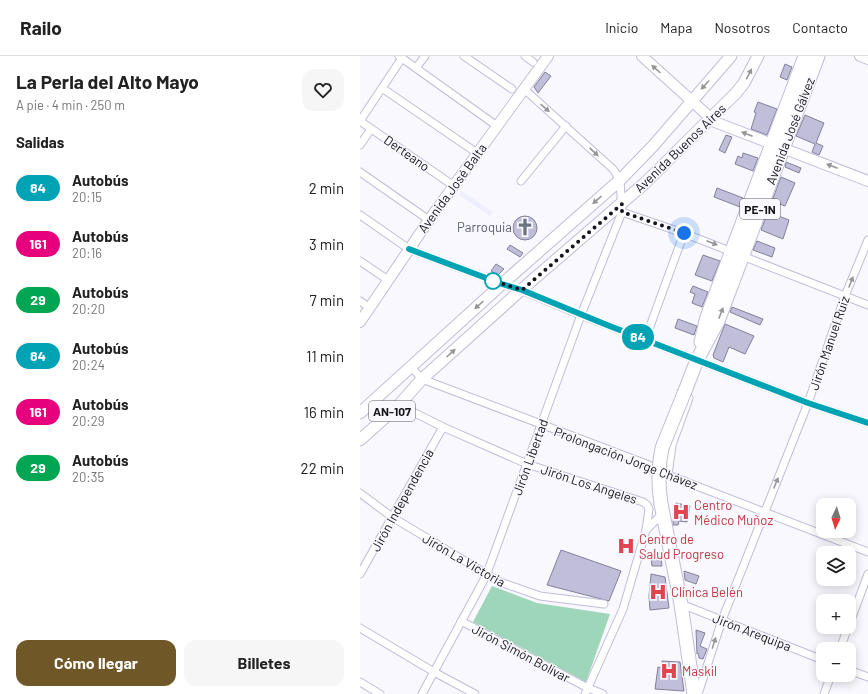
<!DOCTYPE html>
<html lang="es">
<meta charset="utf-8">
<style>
:root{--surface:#fff;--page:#f6f6f6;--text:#222;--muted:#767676;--line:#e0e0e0;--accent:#6f5727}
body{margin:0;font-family:Barlow,sans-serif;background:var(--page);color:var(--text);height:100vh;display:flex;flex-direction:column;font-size:15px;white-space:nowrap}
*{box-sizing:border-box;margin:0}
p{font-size:13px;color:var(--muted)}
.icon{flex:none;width:22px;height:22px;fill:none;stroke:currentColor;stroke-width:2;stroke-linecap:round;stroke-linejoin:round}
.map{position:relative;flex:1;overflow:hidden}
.sheet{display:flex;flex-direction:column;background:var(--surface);width:360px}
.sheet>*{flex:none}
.badge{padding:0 8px;border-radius:13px;font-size:14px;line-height:26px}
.needle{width:26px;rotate:184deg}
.controls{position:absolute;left:456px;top:442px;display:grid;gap:8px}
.controls a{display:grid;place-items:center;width:40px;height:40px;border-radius:8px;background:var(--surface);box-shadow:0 2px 10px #0003;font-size:20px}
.you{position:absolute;width:20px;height:20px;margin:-10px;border:3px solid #fff;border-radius:50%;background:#1a73e8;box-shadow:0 0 0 6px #1a73e833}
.map>.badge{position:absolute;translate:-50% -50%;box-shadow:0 0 0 2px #fff}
h2{padding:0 16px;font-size:15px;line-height:36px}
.round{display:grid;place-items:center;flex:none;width:42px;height:42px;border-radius:12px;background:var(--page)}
.overview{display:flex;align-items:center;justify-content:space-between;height:68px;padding:0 16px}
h1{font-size:19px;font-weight:700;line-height:30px}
.action{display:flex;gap:8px;margin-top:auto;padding:8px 16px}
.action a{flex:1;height:46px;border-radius:12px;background:var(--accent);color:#fff;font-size:16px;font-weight:700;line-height:46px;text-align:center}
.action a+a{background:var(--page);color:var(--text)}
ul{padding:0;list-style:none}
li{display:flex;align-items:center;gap:12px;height:56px;padding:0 16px}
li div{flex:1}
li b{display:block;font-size:15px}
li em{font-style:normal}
li .badge{min-width:44px;font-weight:700;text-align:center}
header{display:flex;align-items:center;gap:24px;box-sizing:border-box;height:56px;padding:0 20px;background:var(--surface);border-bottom:1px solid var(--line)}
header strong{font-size:19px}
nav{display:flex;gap:22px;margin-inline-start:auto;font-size:14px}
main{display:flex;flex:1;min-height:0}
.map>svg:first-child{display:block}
.built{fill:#efeefc}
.green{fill:#9dd6b9}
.building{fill:#c1beda;stroke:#83809a}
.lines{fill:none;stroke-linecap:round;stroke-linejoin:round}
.street-casing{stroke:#c0bdd8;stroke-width:9}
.secondary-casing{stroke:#c0bdd8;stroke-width:12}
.primary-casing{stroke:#c0bdd8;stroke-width:13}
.highway-casing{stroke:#c0bdd8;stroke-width:15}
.street{stroke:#fff;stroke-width:7}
.secondary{stroke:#fff;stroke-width:10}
.primary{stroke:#fff;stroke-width:11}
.highway{stroke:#fff;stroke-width:13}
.highway-bridge-casing{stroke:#c0bdd8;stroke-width:15;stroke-linecap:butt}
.highway-bridge{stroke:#fff;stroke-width:13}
.oneway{fill:#96969a}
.line-casing{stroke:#fff;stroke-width:9}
.line{stroke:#00a3b4;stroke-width:6}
.walk{stroke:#16151f;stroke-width:4;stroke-dasharray:0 7.2}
.stop-dot{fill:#fff;stroke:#00a3b4;stroke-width:2}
.labels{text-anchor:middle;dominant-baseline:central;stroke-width:3;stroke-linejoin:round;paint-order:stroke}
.shield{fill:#f8f8fe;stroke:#5a5962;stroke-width:1}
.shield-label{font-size:12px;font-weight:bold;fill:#16151f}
.street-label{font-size:13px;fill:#16151f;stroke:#f8f8fe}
.worship-label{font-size:13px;fill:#5b616d;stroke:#f8f8fe;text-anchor:end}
.health-label{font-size:13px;fill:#be3a42;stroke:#f8f8fe;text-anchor:start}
</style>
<header>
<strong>Railo</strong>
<nav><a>Inicio</a><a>Mapa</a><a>Nosotros</a><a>Contacto</a></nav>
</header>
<main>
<section class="sheet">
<div class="overview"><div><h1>La Perla del Alto Mayo</h1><p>A pie · 4 min · 250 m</p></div><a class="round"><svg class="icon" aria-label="heart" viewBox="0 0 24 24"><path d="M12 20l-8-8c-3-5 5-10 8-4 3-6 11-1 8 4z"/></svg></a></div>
<h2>Salidas</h2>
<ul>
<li><span class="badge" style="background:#00a3b4;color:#fff">84</span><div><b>Autobús</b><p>20:15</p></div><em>2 min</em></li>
<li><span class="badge" style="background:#e6007e;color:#fff">161</span><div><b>Autobús</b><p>20:16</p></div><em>3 min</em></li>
<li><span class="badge" style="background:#00a651;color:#fff">29</span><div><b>Autobús</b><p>20:20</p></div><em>7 min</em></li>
<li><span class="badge" style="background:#00a3b4;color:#fff">84</span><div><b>Autobús</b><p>20:24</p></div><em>11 min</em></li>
<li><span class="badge" style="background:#e6007e;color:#fff">161</span><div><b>Autobús</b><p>20:29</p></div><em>16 min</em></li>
<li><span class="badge" style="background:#00a651;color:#fff">29</span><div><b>Autobús</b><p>20:35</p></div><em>22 min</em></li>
</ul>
<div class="action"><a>Cómo llegar</a><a>Billetes</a></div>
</section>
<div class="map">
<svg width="508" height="638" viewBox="0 0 508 638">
<rect width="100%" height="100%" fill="#f8f8fe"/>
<path class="built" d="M102,135l31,21 -3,4 -31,-21z"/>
<path class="green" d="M132,530l45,17 73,11 -24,68 -113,-60z"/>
<g class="building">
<path d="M425,8l7,3 -5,13 -7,-3z"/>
<path d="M185,16l6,4 -13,17 -4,-6z"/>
<path d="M398,46l19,7 -10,26 -16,-6 5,-16 -2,-1z"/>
<path d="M445,59l19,8 -8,20 7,3 -4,9 -7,-3 3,-8 -19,-8z"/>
<path d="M366,79l6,2 -7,16 -6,-3z"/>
<path d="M383,97l15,5 -5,13 -18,-7 3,-8 4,2z"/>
<path d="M426,106l15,6 -2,5 -14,-6z"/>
<path d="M421,121l14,6 -10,23 -13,-5z"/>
<path d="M357,132l26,10 -3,9 -26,-10z"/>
<path d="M408,156l21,8 -6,19 -22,-9z"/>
<circle cx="165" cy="172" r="12"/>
<path d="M397,185l18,7 -3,9 -19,-7z"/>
<path d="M150,189l13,8 -3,4 -13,-8z"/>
<path d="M343,199l17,6 -8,20 -17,-6z"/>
<path d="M136,208l8,5 -6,6 -7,-4z"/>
<path d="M333,230l15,6 -6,15 -10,-4 3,-9 -5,-2z"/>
<path d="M372,251l31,12 -3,6 -30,-13z"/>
<path d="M318,263l19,7 -3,9 -19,-7z"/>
<path d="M365,268l29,12 -9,18 -16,-7 -6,15 -9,-4 -1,-3z"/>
<path d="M316,447l14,3 -3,16 -8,-1 -1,4h-5v-4z"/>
<path d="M201,494l60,21 -12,30 -62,-16z"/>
<path d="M301,501l1,9h-10l-1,-8z"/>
<path d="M324,515l15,5 -3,8 -11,-4z"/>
<path d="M291,518l14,3 4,31 -19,2 -1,-14z"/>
<path d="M336,574l9,3 -5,13 7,3 -4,10 -4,-1 -1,-5 -1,1z"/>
<path d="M302,605l18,1 4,29 -29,-2 3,-22 4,1z"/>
</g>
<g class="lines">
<g class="street-casing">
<g id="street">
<path d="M39,0l98,70"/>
<path d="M104,0l48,33"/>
<path d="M165,0l8,6"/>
<path d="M56,12l9,-12"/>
<path d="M22,32l95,65"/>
<path d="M0,65l94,65"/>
<path d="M0,65l42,-63"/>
<path d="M0,89l11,-16"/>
<path d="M0,116l69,48"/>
<path d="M161,125l45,-55"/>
<path d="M262,156l64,22 182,71"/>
<path d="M0,159l49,34 93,35 19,6 60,25 227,88 60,20"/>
<path d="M0,205l28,19"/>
<path d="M0,245l10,7"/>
<path d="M285,284l39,-107"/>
<path d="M51,311l11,12 227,86 19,10 200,77"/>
<path d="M39,349l44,22 84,37 116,38 4,3 2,4 -3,21 -23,79 -38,85"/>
<path d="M308,419l4,-30 17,-47"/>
<path d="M0,437l32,24 108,65 40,14 64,8"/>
<path d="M286,474l17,-17"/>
<path d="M0,518l83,-147"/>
<path d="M321,548l142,56"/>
<path d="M101,565l127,67 15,6"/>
<path d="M489,569l19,-51"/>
<path d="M0,572l74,44 41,22"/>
<path d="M480,593l8,-22"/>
<path d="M489,614l19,7"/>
<path d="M0,626l20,12"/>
<path d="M62,638l64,-118 95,-261 41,-103 -2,-32 -7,-11 -89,-80"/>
<path d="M338,638l24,-74 86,-217 37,-107 23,-56"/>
<path d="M464,638l7,-19"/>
</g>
</g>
<g class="secondary-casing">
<g id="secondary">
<path d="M282,0l73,66 153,59"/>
<path d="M500,0l8,3"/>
<path d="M0,266l69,-102 119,-164"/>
</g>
</g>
<g class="primary-casing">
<g id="primary">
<path d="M0,357l142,-129 118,-104 33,-34 78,-90"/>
<path d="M0,384l39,-35 23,-26 99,-89 124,-107 91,-90 8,-10 14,-27"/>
</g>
</g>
<g class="highway-casing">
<g id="highway">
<path d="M341,286l6,-25 98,-261"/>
<path d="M325,335l12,-31 21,-39 100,-265"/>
<path d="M301,448l20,100 13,90"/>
</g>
</g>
<use href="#street" class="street"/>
<use href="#secondary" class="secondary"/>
<use href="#primary" class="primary"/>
<use href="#highway" class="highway"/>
<g class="highway-bridge-casing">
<path id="highway-bridge" d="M301,448c-3,-19 -3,-37 1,-56l23,-57"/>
</g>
<use href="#highway-bridge" class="highway-bridge"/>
</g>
<defs><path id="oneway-solid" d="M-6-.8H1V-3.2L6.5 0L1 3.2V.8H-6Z"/></defs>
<g class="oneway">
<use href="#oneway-solid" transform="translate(296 13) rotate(-138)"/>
<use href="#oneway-solid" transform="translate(389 18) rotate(-63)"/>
<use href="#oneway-solid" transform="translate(345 29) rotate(132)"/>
<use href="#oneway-solid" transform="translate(185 52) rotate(41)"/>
<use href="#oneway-solid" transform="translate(387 78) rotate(-159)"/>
<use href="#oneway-solid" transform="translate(234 96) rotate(43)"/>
<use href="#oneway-solid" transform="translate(472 110) rotate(-159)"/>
<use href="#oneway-solid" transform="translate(237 144) rotate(139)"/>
<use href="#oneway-solid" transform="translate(352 187) rotate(21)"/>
<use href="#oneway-solid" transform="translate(491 226) rotate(-68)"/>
<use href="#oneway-solid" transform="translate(119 249) rotate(138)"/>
<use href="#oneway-solid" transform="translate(361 257) rotate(-69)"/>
<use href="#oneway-solid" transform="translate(91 297) rotate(-42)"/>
<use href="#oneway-solid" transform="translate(416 427) rotate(-68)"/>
<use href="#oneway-solid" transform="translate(354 587) rotate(-72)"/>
</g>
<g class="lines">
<g class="line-casing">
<path id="line" d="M49,193l93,35 20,6 85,35 201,78 60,20"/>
</g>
<use href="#line" class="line"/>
<path class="walk" d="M133,225l-5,-2 34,11 100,-86v8l62,21"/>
</g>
<defs>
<g id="church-bare" transform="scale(1.38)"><path d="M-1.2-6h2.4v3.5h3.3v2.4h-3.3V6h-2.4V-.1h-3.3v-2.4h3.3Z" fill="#6b7280" stroke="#f8f8fe" stroke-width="2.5" paint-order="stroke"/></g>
<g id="hospital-bare" transform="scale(1.38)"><path d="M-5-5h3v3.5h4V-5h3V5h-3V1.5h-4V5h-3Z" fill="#e0444e" stroke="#f8f8fe" stroke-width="2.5" paint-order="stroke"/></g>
</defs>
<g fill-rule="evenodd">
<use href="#church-bare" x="165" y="171"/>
<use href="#hospital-bare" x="321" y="456"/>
<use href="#hospital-bare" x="266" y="490"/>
<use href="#hospital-bare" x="298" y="536"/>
<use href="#hospital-bare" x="309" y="615"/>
</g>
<circle class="stop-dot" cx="133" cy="225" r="8"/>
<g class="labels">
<g class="shield">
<rect x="380" y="143" width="40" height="20" rx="3"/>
<rect x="9" y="345" width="46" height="20" rx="3"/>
</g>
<g class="shield-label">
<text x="400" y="153">PE-1N</text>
<text x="32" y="355">AN-107</text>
</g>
<g class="street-label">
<text transform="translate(430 75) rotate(-69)">Avenida José Gálvez</text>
<text transform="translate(320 92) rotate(-44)">Avenida Buenos Aires</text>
<text transform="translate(47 97) rotate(35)">Derteano</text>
<text transform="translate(92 132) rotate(-54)">Avenida José Balta</text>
<text transform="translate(469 287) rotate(-71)">Jirón Manuel Ruiz</text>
<text transform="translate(170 401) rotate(-70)">Jirón Libertad</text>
<text transform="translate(266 402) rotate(21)">Prolongación Jorge Chávez</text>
<text transform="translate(229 428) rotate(18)">Jirón Los Angeles</text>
<text transform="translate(42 444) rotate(-61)">Jirón Independencia</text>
<text transform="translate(104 504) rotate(30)">Jirón La Victoria</text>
<text transform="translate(392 576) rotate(21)">Jirón Arequipa</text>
<text transform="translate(161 597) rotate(28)">Jirón Simón Bolívar</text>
</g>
<g class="worship-label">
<text x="152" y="171">Parroquia</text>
</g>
<g class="health-label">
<text x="334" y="449">Centro<tspan x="334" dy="15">Médico Muñoz</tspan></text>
<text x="279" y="483">Centro de<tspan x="279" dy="15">Salud Progreso</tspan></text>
<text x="311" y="536">Clínica Belén</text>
<text x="322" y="615">Maskil</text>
</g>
</g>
</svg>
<div class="controls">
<a><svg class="needle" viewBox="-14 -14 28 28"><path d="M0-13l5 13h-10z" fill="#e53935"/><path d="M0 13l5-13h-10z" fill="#767676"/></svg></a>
<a><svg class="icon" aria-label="layers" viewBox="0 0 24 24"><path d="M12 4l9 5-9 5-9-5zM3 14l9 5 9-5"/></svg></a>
<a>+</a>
<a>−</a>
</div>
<div class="you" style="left:324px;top:177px"></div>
<b class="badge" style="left:278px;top:281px;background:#00a3b4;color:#fff">84</b>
</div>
</main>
